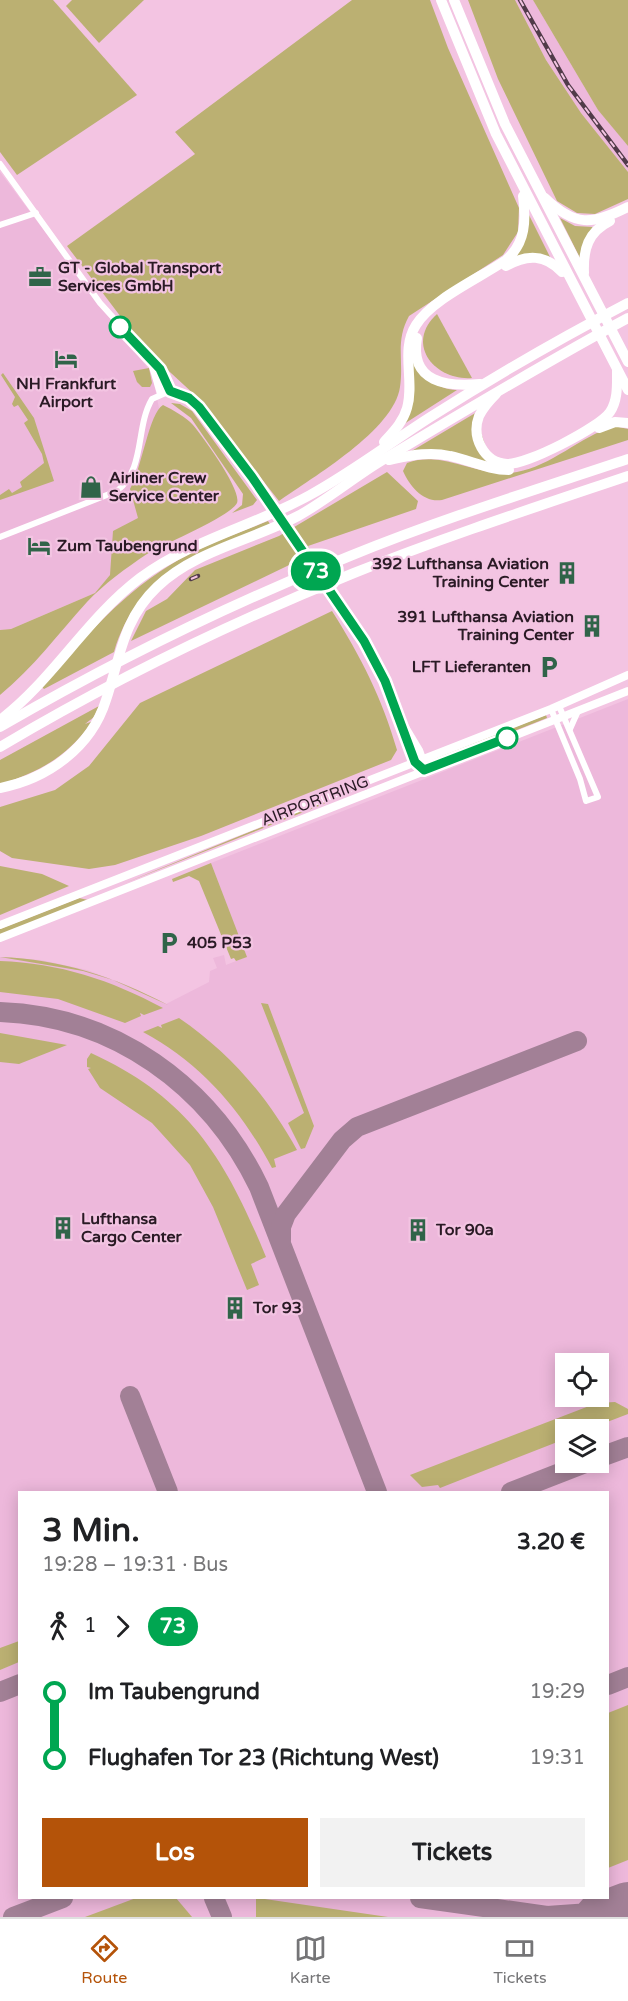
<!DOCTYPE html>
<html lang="de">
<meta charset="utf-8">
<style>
:root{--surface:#fff;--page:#f2f2f2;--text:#202124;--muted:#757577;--line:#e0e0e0;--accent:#b45309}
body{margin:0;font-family:"Varela Round",sans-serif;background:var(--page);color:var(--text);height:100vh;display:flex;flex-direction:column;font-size:22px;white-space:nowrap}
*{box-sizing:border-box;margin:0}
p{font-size:20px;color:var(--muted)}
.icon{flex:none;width:33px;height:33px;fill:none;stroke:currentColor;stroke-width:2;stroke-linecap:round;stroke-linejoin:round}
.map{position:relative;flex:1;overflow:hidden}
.sheet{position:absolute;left:18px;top:1491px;width:591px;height:408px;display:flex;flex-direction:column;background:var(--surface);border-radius:0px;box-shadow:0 3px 15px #0003}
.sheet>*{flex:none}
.badge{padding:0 12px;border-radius:20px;font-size:21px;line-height:39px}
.tools{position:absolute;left:555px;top:1353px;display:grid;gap:12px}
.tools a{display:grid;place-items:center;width:54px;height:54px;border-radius:0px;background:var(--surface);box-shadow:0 3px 15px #0003;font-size:30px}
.map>.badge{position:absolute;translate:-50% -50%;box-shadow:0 0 0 3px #fff}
.legs{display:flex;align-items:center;gap:9px;height:66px;padding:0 24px;font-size:20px}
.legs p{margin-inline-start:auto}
.headline{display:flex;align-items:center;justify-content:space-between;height:102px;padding:0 24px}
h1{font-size:33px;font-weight:800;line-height:45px}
.button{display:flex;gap:12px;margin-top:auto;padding:12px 24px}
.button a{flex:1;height:69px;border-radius:0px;background:var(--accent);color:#fff;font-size:24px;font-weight:800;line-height:69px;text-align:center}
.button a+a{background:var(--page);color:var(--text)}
ul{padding:0 24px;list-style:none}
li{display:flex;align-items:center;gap:21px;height:66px;font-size:22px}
li i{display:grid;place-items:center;width:9px;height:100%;margin:0 8px;background:currentColor}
li i::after{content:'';width:15px;height:15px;margin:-8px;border:4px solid;border-radius:50%;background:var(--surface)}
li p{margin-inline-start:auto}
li:first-child i{background:linear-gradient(#0000 50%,currentColor 0)}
li:last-child i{background:linear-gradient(currentColor 50%,#0000 0)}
.tab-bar{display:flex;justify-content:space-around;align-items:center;height:84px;border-top:2px solid var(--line);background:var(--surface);font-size:16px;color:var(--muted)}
.tab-bar a{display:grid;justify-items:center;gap:3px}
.tab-bar .on{color:var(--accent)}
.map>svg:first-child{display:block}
.built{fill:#edb8db;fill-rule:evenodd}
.green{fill:#bbb072}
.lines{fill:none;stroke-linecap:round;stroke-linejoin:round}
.taxiway{stroke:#a28096;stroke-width:20}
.runway{stroke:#a28096;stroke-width:48}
.street{stroke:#fff;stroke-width:6}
.secondary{stroke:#fff;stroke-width:8}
.highway{stroke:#fff;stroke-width:10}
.rail-casing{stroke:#513b49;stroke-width:4.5}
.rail{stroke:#f3c4e2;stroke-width:2;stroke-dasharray:7;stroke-linecap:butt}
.line-1-casing{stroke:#fff;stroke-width:14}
.line-1{stroke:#00a651;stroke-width:9}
.stop-1-dot{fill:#fff;stroke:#00a651;stroke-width:3}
.labels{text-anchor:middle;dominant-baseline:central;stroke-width:4.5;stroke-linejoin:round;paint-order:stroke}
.poi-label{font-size:16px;font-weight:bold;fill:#2a1a25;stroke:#f3c4e2;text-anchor:start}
.street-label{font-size:16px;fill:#2a1a25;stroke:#f3c4e2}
</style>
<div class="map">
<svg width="628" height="1917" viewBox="0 0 628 1917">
<rect width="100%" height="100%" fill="#f3c4e2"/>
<g class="built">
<path d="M515,0h18l65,110 30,36v26l-47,-59 -35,-53z"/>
<path d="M0,172l152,202 7,34 -21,67 16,48 -59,70 -84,36 -11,1z"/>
<path d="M628,699v1218h-628v-960l41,3 46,10 42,16 37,18 43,-22 1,-11 7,-3 -4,-10 11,-3 2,10 20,-8 -35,-94zM566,1364h32v32h-32zM566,1430h32v32h-32zM20,1492h588v406h-588z"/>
</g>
<g class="green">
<path d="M0,0h53l84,95 -120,80 -17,-23z"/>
<path d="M72,0h72l-45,43 -33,-37z"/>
<path d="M352,0h78l18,48 71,160 -1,24 -15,23 -94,61c-14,25 -5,45 -9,71 -6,43 -87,90 -121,114l-82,-104 -51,-47 -79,-104 128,-92 -20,-22z"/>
<path d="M468,0h47l31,60 35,53 47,59v27l-33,15 -18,-1 -20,-12 -59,-122z"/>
<path d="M533,0h95v146l-30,-36z"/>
<path d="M528,213l22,44 -33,-1z"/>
<path d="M560,218l15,8 18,1 -13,31z"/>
<path d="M437,314l35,64c-37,3 -68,-34 -35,-64z"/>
<path d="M412,356c12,18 21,33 45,34l-53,34z"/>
<path d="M149,368l3,15 -2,4h-8l-5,-5 -4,-11z"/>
<path d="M3,373l31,45 20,63 -54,19v-5l9,-6 3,4 10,-6 -2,-5 24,-19 -2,-9 -18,-31 4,-3 -10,-15 -4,2 -2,-3 3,-7 -14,-22z"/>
<path d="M171,403l9,1 12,7 65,89 -4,5 -21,8 10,-8 1,-11 -52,-76z"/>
<path d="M163,405c10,5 23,12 30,20 10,12 49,65 44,78 -6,13 -73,41 -90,51 -21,14 -43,30 -60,48 -29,32 -54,66 -87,93v-65l11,-1 84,-36 15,-18 3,-44 25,-13 -8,-29c12,-21 19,-76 33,-84z"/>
<path d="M477,412l-2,3 16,47 -81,-10z"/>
<path d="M614,426l14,3v11l-186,60c-18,3 -32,-13 -39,-29l4,-8c38,-14 71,16 110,9 34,-6 63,-35 97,-46z"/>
<path d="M387,472l31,29 -2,8 -108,37 4,8 -181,87 15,-30 21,-12 28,-29 84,-34z"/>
<path d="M268,521l2,3c-70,31 -131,46 -156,128l-70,37 -2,-2c41,-49 82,-96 138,-128 27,-15 59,-26 88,-38z"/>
<path d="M332,611c29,46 50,87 65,139l-6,10 -190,76 -86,29 -26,4 -77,-11 -12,-7v-44l55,-17 34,-24 51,-63z"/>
<path d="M99,706l-5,11 -9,7 8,-3c-24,34 -54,52 -93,63v-24z"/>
<path d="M546,715l1,3 -108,43 -2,-4z"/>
<path d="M330,799l-6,5 -199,79z"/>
<path d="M211,863l36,94 -11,4 -2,-3 -3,1 -32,-78 -10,-5 -16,6 -1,-3z"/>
<path d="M0,866l42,8 27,12 -69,29z"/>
<path d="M79,898l9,2 -88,35v-6z"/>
<path d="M0,957c61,2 115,20 168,48l-55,-25 -30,-9z"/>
<path d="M0,961c59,2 111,19 163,47l-19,7 -4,-2 1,3 -16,7 -67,-24 -58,-7z"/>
<path d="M261,1003l7,1 46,122 -9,22 -4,1 -13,-26 16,-10z"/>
<path d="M179,1018c51,35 88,78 118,132l-23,9 2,8 -4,1c-30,-57 -71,-105 -129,-136l15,-6 4,2 -1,-3z"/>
<path d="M0,1033l67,12 -48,19 -19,-2z"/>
<path d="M91,1053c99,45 135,107 175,204l-15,7 8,21 -12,5 -34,-83 -23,-42 -38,-42 -52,-35 -12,-19 3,-1 -4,-1v-8z"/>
<path d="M615,1402l13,7v5l-39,15 -23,1 -1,9 -125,49 -2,-3 -16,2 -12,-12 187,-72z"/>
<path d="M19,1641v21l-19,8v-22z"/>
<path d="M628,1705v155l-20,8v-155z"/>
<path d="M136,1898h40l16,19h-107z"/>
<path d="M256,1898h2l130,19h-132z"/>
</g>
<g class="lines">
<g class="taxiway">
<path d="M0,1012c114,4 210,73 259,175l118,305"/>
<path d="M281,1240v-13l5,-13 56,-74 15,-13 220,-86"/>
<path d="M130,1396l38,96"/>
<path d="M598,1458l30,-11"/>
<path d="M511,1492l77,-30"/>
<path d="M608,1685l20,-8"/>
<path d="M0,1692l20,-8"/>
<path d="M214,1898l8,19"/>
<path d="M420,1898l127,18 43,-3 38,-8"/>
<path d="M13,1917l50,-19"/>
</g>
<path class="runway" d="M599,1917l29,-11"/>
<g class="street">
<path d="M0,164l100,139 60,66 10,22"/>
<path d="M0,225l36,-12"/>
<path d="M150,360l10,34"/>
<path d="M0,537l117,-46c29,-23 18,-63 35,-92l18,-8 23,9 36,43 135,198 21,40 30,81 9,8"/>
<path d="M551,709l29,70 6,22 12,-4 -39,-91"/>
<path d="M405,725l15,25 4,11"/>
<path d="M570,729l8,-18"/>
</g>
<g class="secondary">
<path d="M0,925l551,-216 77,-34"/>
<path d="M0,938l628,-247"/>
</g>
<g class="highway">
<path d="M441,0l55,134 132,256"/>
<path d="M454,0l51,124 123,238"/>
<path d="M545,198c30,29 47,27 83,9"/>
<path d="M506,266c21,-12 39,-12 56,6"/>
<path d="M584,273c-1,-24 4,-41 26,-52"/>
<path d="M417,338c-8,45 31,49 63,46"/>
<path d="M496,394c-6,6 -13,14 -17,22 -8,21 5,47 28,48 19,1 92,-36 103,-52 8,-12 7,-27 7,-41"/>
<path d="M599,428l16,-6 13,1"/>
<path d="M384,442c10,-11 19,-20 23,-34 8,-27 -7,-58 9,-83 16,-26 64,-47 90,-65 20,-17 20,-40 17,-64"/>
<path d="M389,460c20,-4 40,-9 61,-4 20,4 38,14 59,14"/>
<path d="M0,720c53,-40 86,-101 140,-142 51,-38 114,-52 170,-83 42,-23 81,-53 122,-79 63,-40 129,-78 196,-113"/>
<path d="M0,727c112,-65 230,-123 350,-171 91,-37 185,-66 278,-97"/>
<path d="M0,747c113,-67 232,-125 354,-174 90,-36 182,-66 274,-97"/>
<path d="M0,788c47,-9 91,-40 106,-88 14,-42 17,-81 51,-113 37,-36 96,-47 141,-71 29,-16 55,-38 83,-55 82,-49 163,-98 247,-143"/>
</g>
<g class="rail-casing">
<g id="rail">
<path d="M520,0l48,85 60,80"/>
<path d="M191,579l7,-3"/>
</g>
</g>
<use href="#rail" class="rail"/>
</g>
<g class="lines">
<g class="line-1-casing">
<path id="line-1" d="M120,327l40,42 10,22 19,7 10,9 53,70 112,164 21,40 30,81 9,8 83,-32"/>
</g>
<use href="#line-1" class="line-1"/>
</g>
<defs>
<g id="office-bare" transform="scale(1.8)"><path d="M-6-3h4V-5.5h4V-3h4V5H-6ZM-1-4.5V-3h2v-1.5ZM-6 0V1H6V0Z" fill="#306449" stroke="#f3c4e2" stroke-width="2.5" paint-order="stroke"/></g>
<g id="hotel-bare" transform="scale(1.8)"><path d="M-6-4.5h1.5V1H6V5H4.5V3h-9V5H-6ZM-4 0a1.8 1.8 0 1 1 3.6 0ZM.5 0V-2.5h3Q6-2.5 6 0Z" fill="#306449" stroke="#f3c4e2" stroke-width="2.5" paint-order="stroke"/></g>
<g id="shop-bare" transform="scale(1.8)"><path d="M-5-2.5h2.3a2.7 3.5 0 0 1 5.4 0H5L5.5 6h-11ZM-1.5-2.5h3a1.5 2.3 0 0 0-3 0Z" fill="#306449" stroke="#f3c4e2" stroke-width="2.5" paint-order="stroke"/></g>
<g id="building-bare" transform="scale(1.8)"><path d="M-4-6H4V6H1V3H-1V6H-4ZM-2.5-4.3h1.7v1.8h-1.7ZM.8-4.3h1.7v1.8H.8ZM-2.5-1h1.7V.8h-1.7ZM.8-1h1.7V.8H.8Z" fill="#306449" stroke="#f3c4e2" stroke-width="2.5" paint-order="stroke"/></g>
<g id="parking-bare" transform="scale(1.8)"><path d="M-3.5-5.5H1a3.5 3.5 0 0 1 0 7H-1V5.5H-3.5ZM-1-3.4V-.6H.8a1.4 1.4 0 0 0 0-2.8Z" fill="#306449" stroke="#f3c4e2" stroke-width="2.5" paint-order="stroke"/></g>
</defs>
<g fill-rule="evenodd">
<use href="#office-bare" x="40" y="277"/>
<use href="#hotel-bare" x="66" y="359"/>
<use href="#shop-bare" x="91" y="487"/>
<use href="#hotel-bare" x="39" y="546"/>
<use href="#building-bare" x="567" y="573"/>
<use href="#building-bare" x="592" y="626"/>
<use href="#parking-bare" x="549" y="667"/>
<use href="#parking-bare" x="169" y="943"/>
<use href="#building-bare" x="63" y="1228"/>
<use href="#building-bare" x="418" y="1230"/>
<use href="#building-bare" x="235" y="1308"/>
</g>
<g class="stop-1-dot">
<circle cx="120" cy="327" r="10"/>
<circle cx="507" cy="738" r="10"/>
</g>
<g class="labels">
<g class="poi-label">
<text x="58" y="268">GT - Global Transport<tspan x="58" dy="18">Services GmbH</tspan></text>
<text x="66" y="384" text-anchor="middle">NH Frankfurt<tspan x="66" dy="18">Airport</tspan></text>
<text x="109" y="478">Airliner Crew<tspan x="109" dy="18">Service Center</tspan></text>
<text x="57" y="546">Zum Taubengrund</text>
<text x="549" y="564" text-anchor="end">392 Lufthansa Aviation<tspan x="549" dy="18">Training Center</tspan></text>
<text x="574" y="617" text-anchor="end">391 Lufthansa Aviation<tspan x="574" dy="18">Training Center</tspan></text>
<text x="531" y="667" text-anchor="end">LFT Lieferanten</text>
<text x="187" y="943">405 P53</text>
<text x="81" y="1219">Lufthansa<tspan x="81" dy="18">Cargo Center</tspan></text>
<text x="436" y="1230">Tor 90a</text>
<text x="253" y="1308">Tor 93</text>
</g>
<g class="street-label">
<text transform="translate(315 801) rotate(-21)">AIRPORTRING</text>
</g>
</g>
</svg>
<div class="tools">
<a><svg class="icon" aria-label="locate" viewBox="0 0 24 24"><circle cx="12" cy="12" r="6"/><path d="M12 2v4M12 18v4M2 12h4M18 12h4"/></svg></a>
<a><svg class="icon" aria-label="layers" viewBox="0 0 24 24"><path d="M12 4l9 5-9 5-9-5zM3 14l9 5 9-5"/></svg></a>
</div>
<b class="badge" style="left:316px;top:571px;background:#00a651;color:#fff">73</b>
<section class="sheet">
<div class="headline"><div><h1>3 Min.</h1><p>19:28 – 19:31 · Bus</p></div><b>3.20 €</b></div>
<div class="legs"><svg class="icon" aria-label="walk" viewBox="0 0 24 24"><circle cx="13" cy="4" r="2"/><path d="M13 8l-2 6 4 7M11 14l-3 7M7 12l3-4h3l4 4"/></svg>1<svg class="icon" aria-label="forward" viewBox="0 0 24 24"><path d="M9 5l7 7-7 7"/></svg><b class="badge" style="background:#00a651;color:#fff">73</b></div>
<ul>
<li><i style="color:#00a651"></i><b>Im Taubengrund</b><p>19:29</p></li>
<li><i style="color:#00a651"></i><b>Flughafen Tor 23 (Richtung West)</b><p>19:31</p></li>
</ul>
<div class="button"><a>Los</a><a>Tickets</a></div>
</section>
</div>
<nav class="tab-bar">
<a class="on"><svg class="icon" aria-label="directions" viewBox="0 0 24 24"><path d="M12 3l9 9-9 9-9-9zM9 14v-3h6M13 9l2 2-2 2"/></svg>Route</a>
<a><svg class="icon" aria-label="map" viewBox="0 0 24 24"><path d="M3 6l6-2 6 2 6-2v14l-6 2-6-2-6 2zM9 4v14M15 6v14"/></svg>Karte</a>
<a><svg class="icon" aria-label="tickets" viewBox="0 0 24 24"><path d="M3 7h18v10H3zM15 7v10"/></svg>Tickets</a>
</nav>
